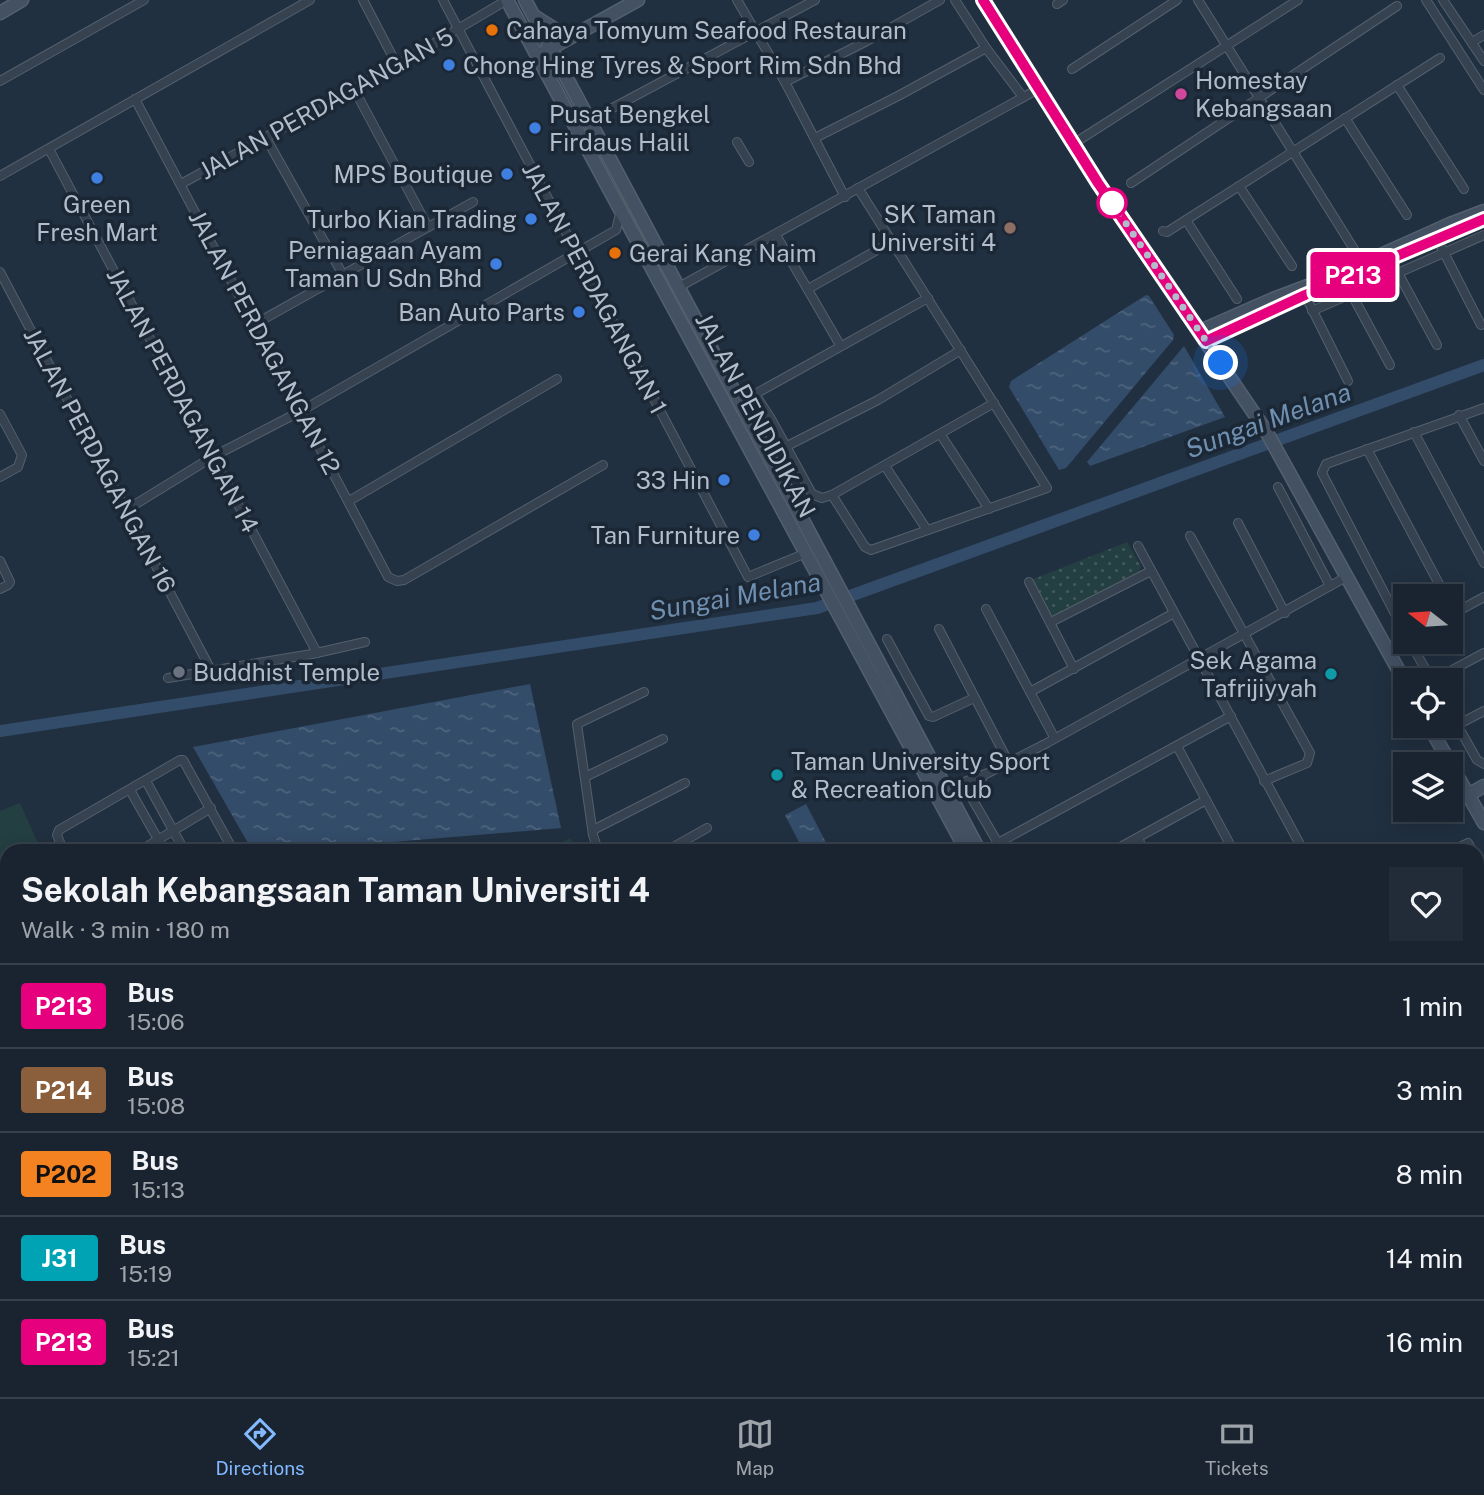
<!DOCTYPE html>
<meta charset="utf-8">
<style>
:root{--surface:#192430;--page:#222c38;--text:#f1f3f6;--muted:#9fa4ab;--line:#37414c;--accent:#82b9ff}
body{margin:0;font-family:"Public Sans",sans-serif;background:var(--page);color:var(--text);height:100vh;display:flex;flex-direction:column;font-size:26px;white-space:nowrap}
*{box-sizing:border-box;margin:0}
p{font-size:23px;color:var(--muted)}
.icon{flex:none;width:38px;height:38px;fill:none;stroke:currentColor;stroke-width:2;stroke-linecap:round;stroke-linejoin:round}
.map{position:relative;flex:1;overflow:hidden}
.panel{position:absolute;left:0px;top:844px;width:1484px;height:555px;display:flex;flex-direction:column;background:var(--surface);border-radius:21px 21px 0 0;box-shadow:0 4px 18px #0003,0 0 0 2px var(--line)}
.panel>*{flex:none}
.badge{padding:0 14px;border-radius:5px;font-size:24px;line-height:46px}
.needle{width:46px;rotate:287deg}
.tools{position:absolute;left:1393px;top:584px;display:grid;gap:14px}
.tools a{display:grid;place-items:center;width:70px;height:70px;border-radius:0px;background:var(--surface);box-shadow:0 4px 18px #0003,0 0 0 2px var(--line);font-size:35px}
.you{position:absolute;width:35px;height:35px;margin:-18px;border:5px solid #fff;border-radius:50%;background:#1a73e8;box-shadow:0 0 0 10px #1a73e833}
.map>.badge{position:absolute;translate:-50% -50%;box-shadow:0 0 0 4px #fff}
.round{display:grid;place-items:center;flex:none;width:74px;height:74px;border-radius:0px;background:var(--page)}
.summary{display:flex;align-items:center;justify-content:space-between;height:119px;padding:0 21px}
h1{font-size:33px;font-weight:700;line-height:52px}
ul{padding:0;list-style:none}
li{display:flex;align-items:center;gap:21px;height:84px;padding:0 21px;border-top:2px solid var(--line)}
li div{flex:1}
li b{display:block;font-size:26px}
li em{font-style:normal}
li .badge{min-width:77px;font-weight:700;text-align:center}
.dock{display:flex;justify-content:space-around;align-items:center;height:98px;border-top:2px solid var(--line);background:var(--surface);font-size:19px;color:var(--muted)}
.dock a{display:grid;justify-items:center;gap:4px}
.dock .on{color:var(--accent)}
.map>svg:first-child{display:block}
.grass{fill:#233f41}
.park{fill:url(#park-dots)}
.water{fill:url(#water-ripples)}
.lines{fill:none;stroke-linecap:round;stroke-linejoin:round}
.river{stroke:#334c69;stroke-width:12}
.street-casing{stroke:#54606d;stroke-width:10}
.secondary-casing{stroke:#54606d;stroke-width:15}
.street{stroke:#364250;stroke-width:8}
.secondary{stroke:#435163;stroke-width:12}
.line-casing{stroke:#fff;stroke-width:16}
.line{stroke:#e6007e;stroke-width:10}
.walk{stroke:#b2bdcb;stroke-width:7;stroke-dasharray:0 12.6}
.food-dot{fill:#e8710a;stroke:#1b2734;stroke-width:2.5}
.shop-dot{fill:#3f7fe0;stroke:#1b2734;stroke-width:2.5}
.hotel-dot{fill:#d1479c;stroke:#1b2734;stroke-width:2.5}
.stop-dot{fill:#fff;stroke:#e6007e;stroke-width:3.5}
.education-dot{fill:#8d6e63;stroke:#1b2734;stroke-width:2.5}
.worship-dot{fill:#6b7280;stroke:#1b2734;stroke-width:2.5}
.culture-dot{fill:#0f9aa8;stroke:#1b2734;stroke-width:2.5}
.labels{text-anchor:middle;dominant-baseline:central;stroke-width:7;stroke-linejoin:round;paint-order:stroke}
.poi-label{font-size:24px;fill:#b2bdcb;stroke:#1b2734;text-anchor:end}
.street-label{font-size:24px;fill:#b2bdcb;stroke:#1b2734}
.water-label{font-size:26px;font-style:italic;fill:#6f8fb1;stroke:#1b2734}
</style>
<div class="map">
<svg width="1484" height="1397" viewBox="0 0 1484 1397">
<defs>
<pattern id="park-dots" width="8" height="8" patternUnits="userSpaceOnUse" patternTransform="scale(1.75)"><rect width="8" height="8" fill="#233f41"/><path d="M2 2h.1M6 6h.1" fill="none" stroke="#41595b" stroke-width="1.8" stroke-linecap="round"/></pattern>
<pattern id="water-ripples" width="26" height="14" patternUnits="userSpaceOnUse" patternTransform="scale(1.75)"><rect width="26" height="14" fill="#334c69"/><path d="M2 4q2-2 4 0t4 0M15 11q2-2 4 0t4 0" fill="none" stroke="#4e647d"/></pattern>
</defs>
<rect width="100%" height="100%" fill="#213040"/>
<g class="grass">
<path d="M20,803l21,47h-34v166l-7,3v-208z"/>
<path d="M0,1096l7,15v152l-7,3z"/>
</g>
<g class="park">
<path d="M1127,542l14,24 -1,5 -86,45 -5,-2 -18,-34z"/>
<path d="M570,838l7,12h-29z"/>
</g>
<g class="water">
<path d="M1146,295l3,1 25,39 -1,5 -107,128 -7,2 -50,-83 2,-6z"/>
<path d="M1184,346l41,71 -135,49 -3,-4z"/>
<path d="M530,684l31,144 -264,22h-45l-59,-103z"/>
<path d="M806,804l24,46h-27l-18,-35z"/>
</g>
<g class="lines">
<path class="river" d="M0,731l817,-123 667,-243"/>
<g class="street-casing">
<g id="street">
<path d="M363,0l34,65"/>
<path d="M443,0l305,577 58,-24"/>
<path d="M737,0l48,82 60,115"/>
<path d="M955,0l31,48 37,49"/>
<path d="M1198,0l169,270"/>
<path d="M1426,0l58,90"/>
<path d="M1443,0l41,61"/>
<path d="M1057,4l6,-4"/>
<path d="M1472,42l12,-7"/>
<path d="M1072,69l105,-69"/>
<path d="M0,81l144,-81"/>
<path d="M785,82l82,-41 73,-41"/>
<path d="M1397,85l67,104"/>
<path d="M354,89l74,138"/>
<path d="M135,99l253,478 9,4 7,-1 199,-115"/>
<path d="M1345,118l62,97"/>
<path d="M590,120l225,-120"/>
<path d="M266,138l77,137"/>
<path d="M815,138l83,-42 88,-48"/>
<path d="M737,142l12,20"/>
<path d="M1073,144l225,-144"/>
<path d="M49,149l268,504"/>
<path d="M0,176l310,-176"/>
<path d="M1131,183l266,-177"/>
<path d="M181,184l216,-119 110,-65"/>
<path d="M1239,186l53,80"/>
<path d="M1186,220l51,79"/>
<path d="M1163,231l4,1 273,-174"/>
<path d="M776,235l64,110"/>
<path d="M1435,235l46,90"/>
<path d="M0,272l211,398"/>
<path d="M1398,273l39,72"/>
<path d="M677,288l363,-200"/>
<path d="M808,289l85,-48"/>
<path d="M1304,293l44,88"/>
<path d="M1351,293l39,72"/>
<path d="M1312,311l172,-76"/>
<path d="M255,324l218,-122"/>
<path d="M755,394l16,25 41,75 10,4 10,-3 162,-92"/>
<path d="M739,403l189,-105"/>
<path d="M0,414l22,41 -4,12 -18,10"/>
<path d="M1459,415l25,46"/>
<path d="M1414,432l70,131"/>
<path d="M941,435l48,74"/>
<path d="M787,446l91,-46 83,-50"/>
<path d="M1367,449l79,148"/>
<path d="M885,466l42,64"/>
<path d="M1278,487l52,99"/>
<path d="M832,495l33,52 6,3 176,-62 -189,-300"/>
<path d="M349,501l208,-122"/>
<path d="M126,510l88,-54 87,-45 315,-181 5,-20"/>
<path d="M1238,523l47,90"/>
<path d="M1190,536l120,217 -3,10 -43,18"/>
<path d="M1138,546l165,304"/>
<path d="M0,561l10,21 -2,3 -8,4"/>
<path d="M1029,582l45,87"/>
<path d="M986,609l68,128"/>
<path d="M1451,615l33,-18"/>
<path d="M1051,622l100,-51"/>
<path d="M939,629l70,134"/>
<path d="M1405,633l-83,-160 4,-9 158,-56"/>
<path d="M887,639l42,77 4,1 41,-19"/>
<path d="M1410,642l22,39"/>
<path d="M1388,650l17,-10"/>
<path d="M168,678l144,-24 53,-12"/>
<path d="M1432,681l52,-28"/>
<path d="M1030,692l144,-79"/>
<path d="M1451,714l26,46 7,4"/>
<path d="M1457,725l27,-14"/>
<path d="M1177,746l56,104"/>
<path d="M585,777l78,-38"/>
<path d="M146,781l38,69"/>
<path d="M946,789l42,-16 59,-30 301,-167"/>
<path d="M130,790l34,60"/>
<path d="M967,790l35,60"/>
<path d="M952,800l31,-23"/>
<path d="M593,830l92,-47"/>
<path d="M1138,839l6,11"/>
<path d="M998,843l233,-127"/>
<path d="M500,848l1,2"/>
<path d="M63,850l-6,-15 2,-5 121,-70h3l50,90"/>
<path d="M141,850l70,-42"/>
<path d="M598,850l-5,-15 -16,-111 67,-32"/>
<path d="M668,850l39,-22"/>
<path d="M1115,850l91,-50"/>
<path d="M1453,850l15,-7 4,7"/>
<path d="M1477,860l7,14"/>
<path d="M1477,956l7,13"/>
<path d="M1,1021l6,13"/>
<path d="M0,1062l7,16"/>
<path d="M1477,1120l7,15"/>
<path d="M1477,1152l7,-3"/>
<path d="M1477,1251l7,12"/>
<path d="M0,1279l7,-3"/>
<path d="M0,1338l7,-4"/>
<path d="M1477,1376l7,-4"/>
<path d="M228,1391l3,6"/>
<path d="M285,1391l3,6"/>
<path d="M342,1391l3,6"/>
<path d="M521,1391l2,6"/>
<path d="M652,1391l3,6"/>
<path d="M886,1391l3,6"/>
<path d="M998,1391l3,6"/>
<path d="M1146,1391l3,6"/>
<path d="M1232,1391l3,6"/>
<path d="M1405,1391l3,6"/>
<path d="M0,1395l7,-4"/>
<path d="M93,1397l1,-6"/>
<path d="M147,1397l12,-6"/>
<path d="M369,1397l9,-6"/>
<path d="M492,1397l11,-6"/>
<path d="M619,1397l10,-6"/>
<path d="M752,1397l2,-6"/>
<path d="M858,1397l9,-6"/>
<path d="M980,1397l11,-6"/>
<path d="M1106,1397l9,-5"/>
<path d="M1310,1397l8,-6"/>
<path d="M1439,1397l10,-6"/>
</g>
</g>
<g class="secondary-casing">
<g id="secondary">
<path d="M507,0l459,850"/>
<path d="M525,0l454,850"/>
<path d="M983,0l115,183 168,248 139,251"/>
<path d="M0,13l22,-13"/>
<path d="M534,16l35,22"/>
<path d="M544,52l94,-52"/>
<path d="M1430,242l48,-20"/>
<path d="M1200,331l73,-32 61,-23 116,-52 34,-13"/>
<path d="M1206,341l98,-45"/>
<path d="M1429,726l55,97"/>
<path d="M1468,795l16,-9"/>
<path d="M1477,1039l7,-4"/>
<path d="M1477,1289l7,14"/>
<path d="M361,1391l3,6"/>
<path d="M1257,1391l3,6"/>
<path d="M1269,1391l3,6"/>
</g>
</g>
<use href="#street" class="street"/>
<use href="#secondary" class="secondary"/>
</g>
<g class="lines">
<g class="line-casing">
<path id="line" d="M983,0l115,183 108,158 99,-46 179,-76"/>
</g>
<use href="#line" class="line"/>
<path class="walk" d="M1112,203l109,160"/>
</g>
<g class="food-dot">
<circle cx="492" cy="30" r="7"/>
<circle cx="615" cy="253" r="7"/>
</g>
<g class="shop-dot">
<circle cx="449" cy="65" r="7"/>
<circle cx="535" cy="128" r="7"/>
<circle cx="507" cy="174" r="7"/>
<circle cx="97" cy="178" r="7"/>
<circle cx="531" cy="219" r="7"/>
<circle cx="496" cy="264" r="7"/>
<circle cx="579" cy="312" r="7"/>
<circle cx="724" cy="480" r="7"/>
<circle cx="754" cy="535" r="7"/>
</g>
<circle class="hotel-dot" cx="1181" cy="94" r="7"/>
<circle class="stop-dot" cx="1112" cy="203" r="14"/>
<circle class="education-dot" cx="1010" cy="228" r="7"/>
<circle class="worship-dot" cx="179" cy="672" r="7"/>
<g class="culture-dot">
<circle cx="1331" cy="674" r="7"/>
<circle cx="777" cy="775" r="7"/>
</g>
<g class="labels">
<g class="poi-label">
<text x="506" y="30" text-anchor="start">Cahaya Tomyum Seafood Restauran</text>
<text x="463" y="65" text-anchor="start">Chong Hing Tyres &amp; Sport Rim Sdn Bhd</text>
<text x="1195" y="80" text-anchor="start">Homestay<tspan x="1195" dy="28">Kebangsaan</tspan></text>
<text x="549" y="114" text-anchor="start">Pusat Bengkel<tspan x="549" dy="28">Firdaus Halil</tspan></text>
<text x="493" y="174">MPS Boutique</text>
<text x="97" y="204" text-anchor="middle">Green<tspan x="97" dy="28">Fresh Mart</tspan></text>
<text x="996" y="214">SK Taman<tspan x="996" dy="28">Universiti 4</tspan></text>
<text x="517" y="219">Turbo Kian Trading</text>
<text x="482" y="250">Perniagaan Ayam<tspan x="482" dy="28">Taman U Sdn Bhd</tspan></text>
<text x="629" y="253" text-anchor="start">Gerai Kang Naim</text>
<text x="565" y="312">Ban Auto Parts</text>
<text x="710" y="480">33 Hin</text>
<text x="740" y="535">Tan Furniture</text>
<text x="1317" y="660">Sek Agama<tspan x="1317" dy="28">Tafrijiyyah</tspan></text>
<text x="193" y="672" text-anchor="start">Buddhist Temple</text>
<text x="791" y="761" text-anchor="start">Taman University Sport<tspan x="791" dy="28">&amp; Recreation Club</tspan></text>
</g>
<g class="street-label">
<text transform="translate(326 103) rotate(-29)">JALAN PERDAGANGAN 5</text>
<text transform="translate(595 288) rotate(62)">JALAN PERDAGANGAN 1</text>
<text transform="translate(265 342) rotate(62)">JALAN PERDAGANGAN 12</text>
<text transform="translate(183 400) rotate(62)">JALAN PERDAGANGAN 14</text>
<text transform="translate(756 415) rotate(62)">JALAN PENDIDIKAN</text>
<text transform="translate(100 460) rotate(62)">JALAN PERDAGANGAN 16</text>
</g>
<g class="water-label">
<text transform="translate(1268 420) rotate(-20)">Sungai Melana</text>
<text transform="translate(735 596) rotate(-10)">Sungai Melana</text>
</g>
</g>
</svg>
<div class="tools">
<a><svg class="needle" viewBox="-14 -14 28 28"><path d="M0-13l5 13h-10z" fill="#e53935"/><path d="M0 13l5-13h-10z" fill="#9fa4ab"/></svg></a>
<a><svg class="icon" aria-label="locate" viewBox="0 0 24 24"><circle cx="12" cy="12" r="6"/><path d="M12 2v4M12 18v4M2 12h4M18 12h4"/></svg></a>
<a><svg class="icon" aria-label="layers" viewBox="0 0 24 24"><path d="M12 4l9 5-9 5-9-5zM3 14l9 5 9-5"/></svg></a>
</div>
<div class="you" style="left:1221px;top:363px"></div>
<b class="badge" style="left:1353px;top:275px;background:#e6007e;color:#fff">P213</b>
<section class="panel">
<div class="summary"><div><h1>Sekolah Kebangsaan Taman Universiti 4</h1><p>Walk · 3 min · 180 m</p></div><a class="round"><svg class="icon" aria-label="heart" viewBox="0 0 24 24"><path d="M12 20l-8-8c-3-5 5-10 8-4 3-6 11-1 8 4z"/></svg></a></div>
<ul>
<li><span class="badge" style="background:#e6007e;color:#fff">P213</span><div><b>Bus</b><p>15:06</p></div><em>1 min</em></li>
<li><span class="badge" style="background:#8b5e3c;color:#fff">P214</span><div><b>Bus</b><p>15:08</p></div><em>3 min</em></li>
<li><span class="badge" style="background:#f58220;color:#111">P202</span><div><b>Bus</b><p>15:13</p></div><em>8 min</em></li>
<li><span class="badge" style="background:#00a3b4;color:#fff">J31</span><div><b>Bus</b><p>15:19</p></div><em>14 min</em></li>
<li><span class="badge" style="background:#e6007e;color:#fff">P213</span><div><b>Bus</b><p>15:21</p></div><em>16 min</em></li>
</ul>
</section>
</div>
<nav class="dock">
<a class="on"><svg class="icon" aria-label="directions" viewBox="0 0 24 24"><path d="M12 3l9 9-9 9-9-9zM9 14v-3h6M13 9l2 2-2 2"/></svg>Directions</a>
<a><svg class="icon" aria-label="map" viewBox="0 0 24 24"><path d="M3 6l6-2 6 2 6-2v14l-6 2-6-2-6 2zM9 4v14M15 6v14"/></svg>Map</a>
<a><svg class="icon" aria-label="tickets" viewBox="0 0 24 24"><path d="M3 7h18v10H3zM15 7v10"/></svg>Tickets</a>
</nav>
